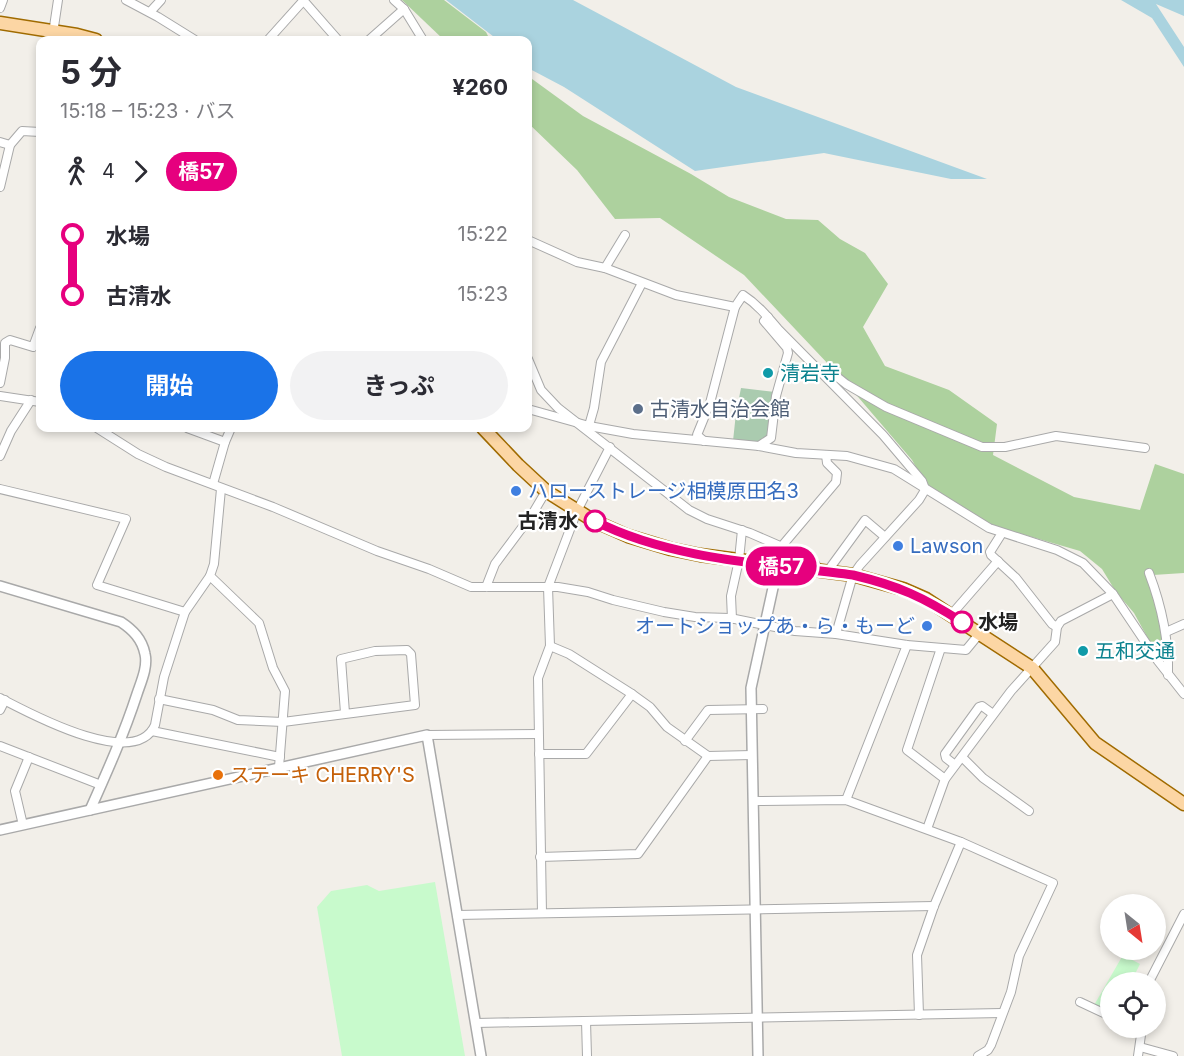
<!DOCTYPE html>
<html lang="ja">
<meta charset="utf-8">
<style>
:root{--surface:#fff;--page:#f2f2f3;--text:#2b2b33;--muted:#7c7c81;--accent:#1a73e8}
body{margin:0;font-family:Inter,"Noto Sans JP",sans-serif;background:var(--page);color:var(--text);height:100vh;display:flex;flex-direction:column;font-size:22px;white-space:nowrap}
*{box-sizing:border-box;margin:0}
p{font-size:20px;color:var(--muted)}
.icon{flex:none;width:33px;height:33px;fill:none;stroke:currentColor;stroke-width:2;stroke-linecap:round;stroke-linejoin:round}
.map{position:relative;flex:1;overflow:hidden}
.details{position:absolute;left:36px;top:36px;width:496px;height:396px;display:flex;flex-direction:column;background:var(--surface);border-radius:12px;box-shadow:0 3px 9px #0003}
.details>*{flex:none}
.badge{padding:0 12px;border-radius:20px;font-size:21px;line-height:39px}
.needle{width:39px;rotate:150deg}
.tools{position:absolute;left:1100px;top:894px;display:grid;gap:12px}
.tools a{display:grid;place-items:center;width:66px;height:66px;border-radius:50%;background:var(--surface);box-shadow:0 3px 9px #0003;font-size:30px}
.map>.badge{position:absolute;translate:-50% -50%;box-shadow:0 0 0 3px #fff}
.legs{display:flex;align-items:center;gap:9px;height:66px;padding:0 24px;font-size:20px}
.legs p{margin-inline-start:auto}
.overview{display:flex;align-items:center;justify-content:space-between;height:102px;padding:0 24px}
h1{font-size:33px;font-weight:700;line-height:45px}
.cta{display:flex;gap:12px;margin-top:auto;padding:12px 24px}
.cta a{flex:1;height:69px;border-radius:36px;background:var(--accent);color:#fff;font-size:24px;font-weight:700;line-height:69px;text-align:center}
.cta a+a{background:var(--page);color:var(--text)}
ul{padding:0 24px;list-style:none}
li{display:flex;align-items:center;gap:21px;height:60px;font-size:22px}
li i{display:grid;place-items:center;width:9px;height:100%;margin:0 8px;background:currentColor}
li i::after{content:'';width:15px;height:15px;margin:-8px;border:4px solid;border-radius:50%;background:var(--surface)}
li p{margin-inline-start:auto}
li:first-child i{background:linear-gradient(#0000 50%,currentColor 0)}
li:last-child i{background:linear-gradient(currentColor 50%,#0000 0)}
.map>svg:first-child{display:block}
.forest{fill:#add19e}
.cemetery{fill:#aacbaf}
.park{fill:#c8facc}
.water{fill:#aad3df}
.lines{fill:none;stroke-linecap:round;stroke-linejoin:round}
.minor-casing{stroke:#a9a9a9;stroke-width:10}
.tertiary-casing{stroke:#a9a9a9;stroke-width:12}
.primary-casing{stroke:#a06b00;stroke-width:15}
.minor{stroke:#fff;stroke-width:8}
.tertiary{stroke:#fff;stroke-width:9}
.primary{stroke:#fcd6a4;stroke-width:12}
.line-1-casing{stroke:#fff;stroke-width:14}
.line-1{stroke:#e6007e;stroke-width:9}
.culture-dot{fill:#0f9aa8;stroke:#fff;stroke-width:2}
.service-dot{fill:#5c6f8a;stroke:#fff;stroke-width:2}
.shop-dot{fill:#3f7fe0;stroke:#fff;stroke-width:2}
.stop-1-dot{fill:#fff;stroke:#e6007e;stroke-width:3}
.food-dot{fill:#e8710a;stroke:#fff;stroke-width:2}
.labels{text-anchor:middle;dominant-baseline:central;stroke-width:4.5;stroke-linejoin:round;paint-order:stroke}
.culture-label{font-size:20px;fill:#0d838f;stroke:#fff;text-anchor:start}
.service-label{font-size:20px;fill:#4e5e75;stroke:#fff;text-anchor:start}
.shop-label{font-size:20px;fill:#366cbe;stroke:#fff;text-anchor:start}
.stop-label{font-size:20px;font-weight:bold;fill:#222;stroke:#fff;text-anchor:end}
.food-label{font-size:20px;fill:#c56008;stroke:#fff;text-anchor:start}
</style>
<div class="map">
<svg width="1184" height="1056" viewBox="0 0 1184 1056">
<rect width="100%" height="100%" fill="#f2efe9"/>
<g class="forest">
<path d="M402,0h42l42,32 4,8h-46z"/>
<path d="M528,76l55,40 108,58 38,23 57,22 32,1 22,19 25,14 23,31 -25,43 22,39 64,24 48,34 -4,31 81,42 66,13 15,-46 29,10v99l-31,2 11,37 -3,50 -27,-49 -18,-21 -14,-23 -22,-18 -55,-16 -25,-3 -72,-44 -16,-28 -65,-76 -103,-109 -84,-57 -45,1 -38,-49 -49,-47z"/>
</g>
<path class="cemetery" d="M741,388l34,4 -6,43c-9,12 -23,7 -36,6l3,-28z"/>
<g class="park">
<path d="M435,882l30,174h-123l-25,-149 14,-16 36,-6 12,6z"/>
<path d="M1123,955l17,9 -9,18h-21v32l-17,-7z"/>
</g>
<g class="water">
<path d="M446,0h127l163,87 251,92h-36l-127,-26 -129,18 -131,-84 -36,-19v-28h-30z"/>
<path d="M1121,0h63v16l-28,-12 28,43v20l-32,-49z"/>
</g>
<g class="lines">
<g class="minor-casing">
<g id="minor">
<path d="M126,0l32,17 37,23"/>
<path d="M303,0l35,40"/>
<path d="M394,0l10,9 19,31"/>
<path d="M0,8l3,-8"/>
<path d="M150,12l11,-12"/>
<path d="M52,40l6,-40"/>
<path d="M268,40l35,-39"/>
<path d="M369,40l35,-31"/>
<path d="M0,142l10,3"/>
<path d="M0,187l10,-42 12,-14 18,1"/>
<path d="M528,240l49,22 28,6 71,27 59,12 8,-12c14,9 24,21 35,34l105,106 39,46 3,8"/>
<path d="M605,268l20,-33"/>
<path d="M528,359l13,31 17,18 131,102 18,9 43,14 60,26 6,6 2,5"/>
<path d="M819,370l5,-1 7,3 15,12 40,23 96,40h23l51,-11 89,12"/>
<path d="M0,383l5,-25v-15l5,-3 23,7 7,-19"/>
<path d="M0,396l40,6"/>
<path d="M528,409l61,17 44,8 126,12 37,7 51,3 47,13 95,59 68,22 26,13 30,31 45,67 26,33"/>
<path d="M97,428l41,26 28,13 107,40 104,44 52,18 42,18h87l30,5 25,8 51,12 31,5 35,1 65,13 41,3 71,11 59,5 14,-17"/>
<path d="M187,428l38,14"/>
<path d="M588,429l6,-21 7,-46 41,-79"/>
<path d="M704,441l-7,-6 13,-32 25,-96"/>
<path d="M759,446l12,-8 5,-42 12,-43 -1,-5 -23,-27 4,-4"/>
<path d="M0,456l11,-25 20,-31"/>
<path d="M213,484l12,-42 6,-14"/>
<path d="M0,489l126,30 -29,66 88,27"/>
<path d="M221,489l-7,75 -4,12 49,47 14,45 12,23 -6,76"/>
<path d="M1002,533l-12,19 1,3 25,23 36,46 5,3"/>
<path d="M781,547l55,-65 1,-9 -10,-10 -1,-8"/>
<path d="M827,572l38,-52 20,17"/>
<path d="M1149,573c13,34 20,66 19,102"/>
<path d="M486,587l9,-23 38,-51 13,-22"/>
<path d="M951,615l47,-54"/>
<path d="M732,619l-1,-23 8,-36 3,-30"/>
<path d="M1166,632l18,-8"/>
<path d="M836,634l17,-59 7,-10 59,-65 6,-10"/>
<path d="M550,646l19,8 63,40 18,13 17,20 41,29 44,-1"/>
<path d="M941,648l-34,102 38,29"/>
<path d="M0,698c29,15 135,73 155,27l9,-48 21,-65 25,-36"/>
<path d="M159,699l54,11 25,10 45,2 132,-17 -4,-51 -4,-4 -32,1 -34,8 4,54"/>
<path d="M0,710l5,-10"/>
<path d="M152,731l128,26"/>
<path d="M427,735l111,-1"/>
<path d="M685,741l23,-31 55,-1"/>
<path d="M0,746l101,39"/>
<path d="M539,754h47l46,-60"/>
<path d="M962,757l21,21 46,33"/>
<path d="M955,765l-9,-7 -1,-4 34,-47 3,-1 11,8"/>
<path d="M846,800l61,-155"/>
<path d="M753,801l93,-1 115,42 92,41 -34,73 -8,36 -20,53 -3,5 -10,6"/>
<path d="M23,825l-8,-34 14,-34"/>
<path d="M927,829l18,-50 66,-88 44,-49 2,-15 4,-6 52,-27"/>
<path d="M540,857l98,-3 70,-98"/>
<path d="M542,913l-4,-235 12,-32 -2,-59 29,-76 33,-64"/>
<path d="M457,915l477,-9"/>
<path d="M1149,982l35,-68"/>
<path d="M1080,1002l30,14"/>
<path d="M919,1015l-2,-60 17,-49 27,-64"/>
<path d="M586,1021l1,35"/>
<path d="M476,1023l526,-10"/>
<path d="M1140,1047l33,9"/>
<path d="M1138,1056l4,-28"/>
</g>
</g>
<g class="tertiary-casing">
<g id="tertiary">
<path d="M0,586l121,36c12,8 21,17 24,32 3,13 -4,28 -8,40 -13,40 -30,78 -47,116"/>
<path d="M0,830l427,-95 54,321"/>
<path d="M758,1056l-7,-368 27,-123"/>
</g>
</g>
<g class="primary-casing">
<g id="primary">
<path d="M0,23l77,12 19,5"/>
<path d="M483,428l35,37 28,26 48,30 34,15 43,13 29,6 153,20 50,14 23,10 106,69 63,75 89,61"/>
</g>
</g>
<use href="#minor" class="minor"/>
<use href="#tertiary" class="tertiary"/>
<use href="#primary" class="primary"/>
</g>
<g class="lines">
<g class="line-1-casing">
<path id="line-1" d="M595,521c76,39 174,43 258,54 46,11 70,22 109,47"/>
</g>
<use href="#line-1" class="line-1"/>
</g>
<g class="culture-dot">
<circle cx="768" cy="373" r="6"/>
<circle cx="1083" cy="651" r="6"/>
</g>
<circle class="service-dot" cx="638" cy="409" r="6"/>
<g class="shop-dot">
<circle cx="516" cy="491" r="6"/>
<circle cx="898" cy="546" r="6"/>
<circle cx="927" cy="626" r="6"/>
</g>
<g class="stop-1-dot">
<circle cx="595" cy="521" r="10"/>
<circle cx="962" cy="622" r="10"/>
</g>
<circle class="food-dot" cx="218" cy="775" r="6"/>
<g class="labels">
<g class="culture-label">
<text x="780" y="373">清岩寺</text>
<text x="1095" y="651">五和交通</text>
</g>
<g class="service-label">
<text x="650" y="409">古清水自治会館</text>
</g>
<g class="shop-label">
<text x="528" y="491">ハローストレージ相模原田名3</text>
<text x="910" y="546">Lawson</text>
<text x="915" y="626" text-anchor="end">オートショップあ・ら・もーど</text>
</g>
<g class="stop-label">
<text x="578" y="521">古清水</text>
<text x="978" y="622" text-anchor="start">水場</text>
</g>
<g class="food-label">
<text x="230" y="775">ステーキ CHERRY'S</text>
</g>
</g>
</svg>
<div class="tools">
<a><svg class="needle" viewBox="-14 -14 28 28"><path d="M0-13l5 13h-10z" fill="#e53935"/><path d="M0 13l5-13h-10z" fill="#7c7c81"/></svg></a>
<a><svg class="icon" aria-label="locate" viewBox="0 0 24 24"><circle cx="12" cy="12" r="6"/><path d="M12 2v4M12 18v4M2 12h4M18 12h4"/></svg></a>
</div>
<b class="badge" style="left:781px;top:566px;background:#e6007e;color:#fff">橋57</b>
<section class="details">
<div class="overview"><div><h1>5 分</h1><p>15:18 – 15:23 · バス</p></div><b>¥260</b></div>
<div class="legs"><svg class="icon" aria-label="walk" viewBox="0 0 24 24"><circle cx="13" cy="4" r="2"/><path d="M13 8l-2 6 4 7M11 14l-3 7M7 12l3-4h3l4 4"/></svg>4<svg class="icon" aria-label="forward" viewBox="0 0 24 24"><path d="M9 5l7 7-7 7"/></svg><b class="badge" style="background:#e6007e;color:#fff">橋57</b></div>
<ul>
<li><i style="color:#e6007e"></i><b>水場</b><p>15:22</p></li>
<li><i style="color:#e6007e"></i><b>古清水</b><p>15:23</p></li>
</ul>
<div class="cta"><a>開始</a><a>きっぷ</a></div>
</section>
</div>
